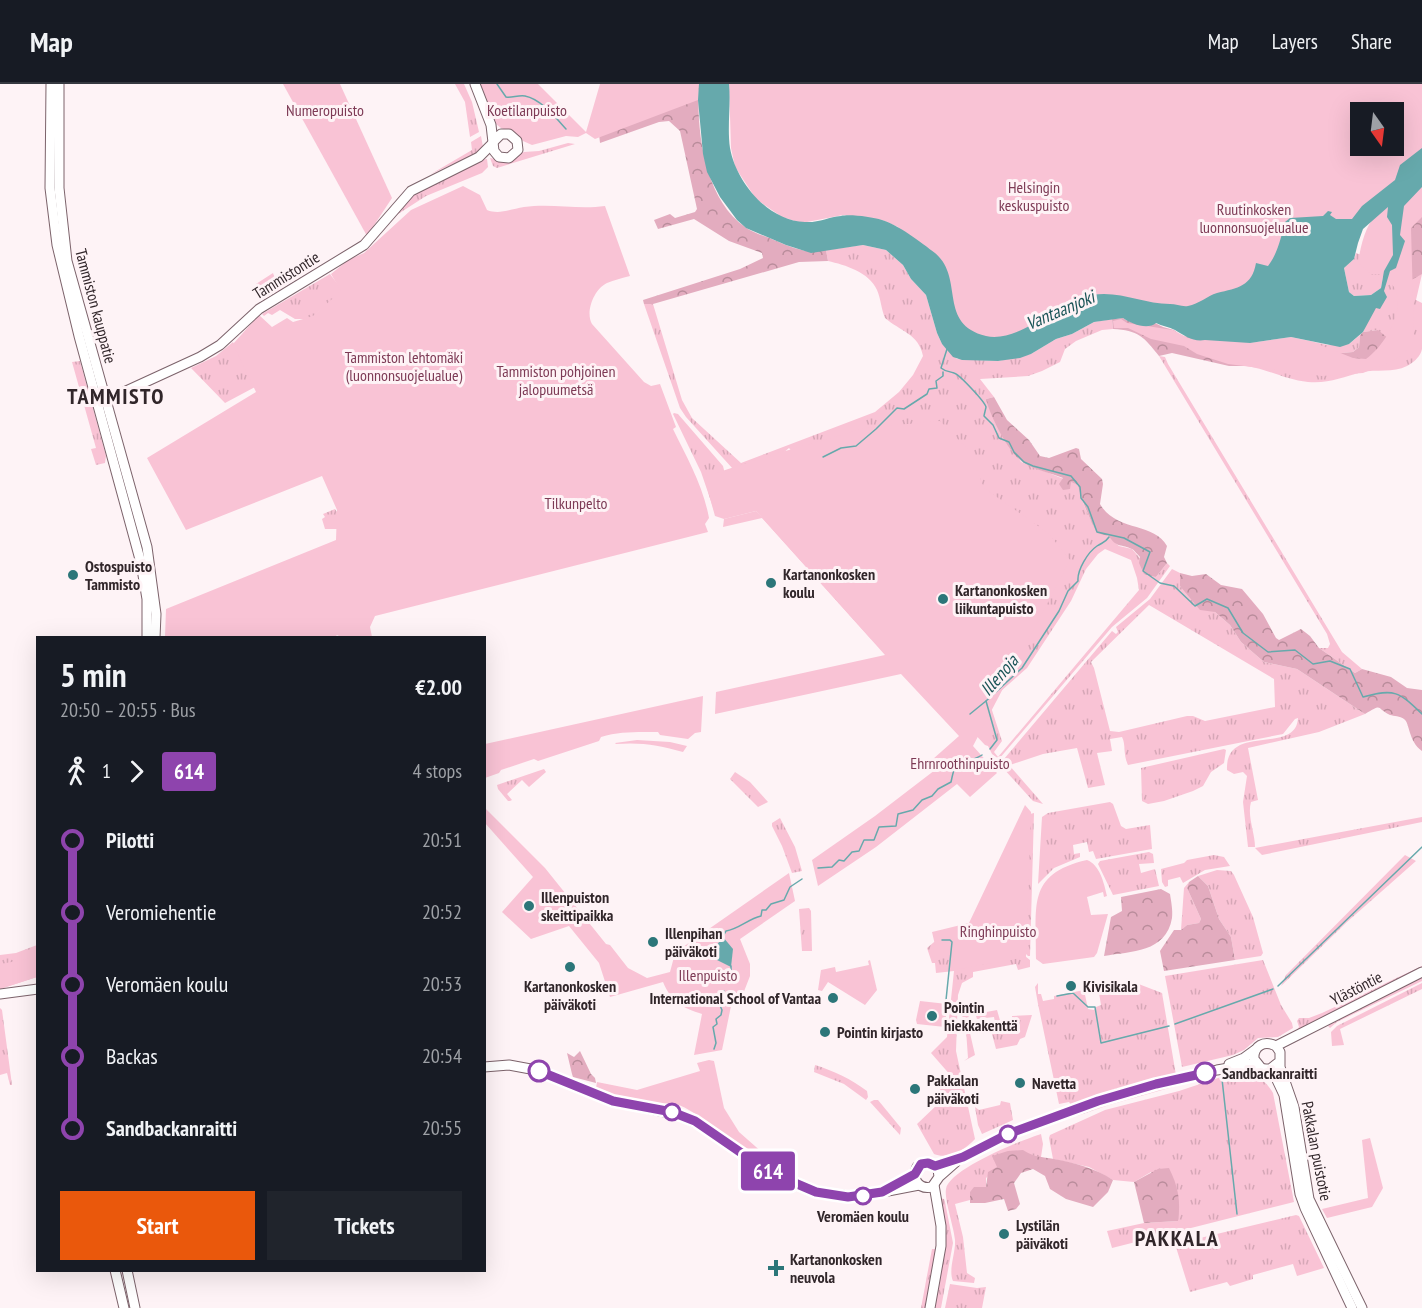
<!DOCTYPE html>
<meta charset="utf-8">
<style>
:root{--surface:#171b24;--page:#20242c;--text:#f1f3f6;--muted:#9ea1a6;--line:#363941;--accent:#ea580c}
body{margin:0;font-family:"PT Sans Narrow",sans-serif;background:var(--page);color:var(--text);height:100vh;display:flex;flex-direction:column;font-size:22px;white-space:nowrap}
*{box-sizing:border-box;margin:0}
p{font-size:20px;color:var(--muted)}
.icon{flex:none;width:33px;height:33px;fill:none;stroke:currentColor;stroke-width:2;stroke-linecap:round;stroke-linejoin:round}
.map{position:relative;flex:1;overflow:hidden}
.side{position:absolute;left:36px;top:552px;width:450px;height:636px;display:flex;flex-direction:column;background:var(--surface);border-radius:0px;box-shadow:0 6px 24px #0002}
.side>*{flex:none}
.badge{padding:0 12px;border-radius:4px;font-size:21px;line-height:39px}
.needle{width:39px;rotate:166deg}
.tools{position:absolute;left:1350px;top:18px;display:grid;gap:12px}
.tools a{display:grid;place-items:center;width:54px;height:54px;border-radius:0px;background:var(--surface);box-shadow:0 6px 24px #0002;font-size:30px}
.map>.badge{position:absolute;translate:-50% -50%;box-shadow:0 0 0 3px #fff}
.legs{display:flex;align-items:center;gap:9px;height:66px;padding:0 24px;font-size:20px}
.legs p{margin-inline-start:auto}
.overview{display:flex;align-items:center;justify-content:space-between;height:102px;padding:0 24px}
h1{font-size:33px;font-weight:800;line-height:45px}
.action{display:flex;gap:12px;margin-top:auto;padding:12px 24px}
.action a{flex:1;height:69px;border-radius:0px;background:var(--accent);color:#fff;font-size:24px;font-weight:800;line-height:69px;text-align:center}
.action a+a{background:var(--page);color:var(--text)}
ul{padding:0 24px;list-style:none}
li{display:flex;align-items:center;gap:21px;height:72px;font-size:22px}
li i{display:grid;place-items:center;width:9px;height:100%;margin:0 8px;background:currentColor}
li i::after{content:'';width:15px;height:15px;margin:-8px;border:4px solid;border-radius:50%;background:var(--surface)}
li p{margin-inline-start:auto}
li:first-child i{background:linear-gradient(#0000 50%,currentColor 0)}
li:last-child i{background:linear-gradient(currentColor 50%,#0000 0)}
header{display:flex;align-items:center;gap:36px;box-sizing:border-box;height:84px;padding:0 30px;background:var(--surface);border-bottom:2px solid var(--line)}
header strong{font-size:28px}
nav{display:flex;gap:33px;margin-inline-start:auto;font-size:21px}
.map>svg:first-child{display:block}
.grass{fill:url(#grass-tufts);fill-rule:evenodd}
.forest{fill:url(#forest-crowns)}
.park{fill:#f9c3d5;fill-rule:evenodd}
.water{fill:#66a9ac;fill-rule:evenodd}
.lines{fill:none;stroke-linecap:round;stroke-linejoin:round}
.stream{stroke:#66a9ac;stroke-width:1.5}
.secondary-casing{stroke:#7c636b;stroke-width:11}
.secondary{stroke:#fff;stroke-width:9}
.line-1-casing{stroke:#fff;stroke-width:14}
.line-1{stroke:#8e44ad;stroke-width:9}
.poi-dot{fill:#2c7679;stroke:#fef3f6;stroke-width:2}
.stop-1-dot{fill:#fff;stroke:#8e44ad;stroke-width:3}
.labels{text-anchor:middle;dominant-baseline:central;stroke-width:6;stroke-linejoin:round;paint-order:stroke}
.park-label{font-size:16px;fill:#7d3a55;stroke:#fef3f6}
.street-label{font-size:16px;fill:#31262a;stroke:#fef3f6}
.poi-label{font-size:16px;font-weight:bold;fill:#31262a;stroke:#fef3f6;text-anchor:start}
.stop-label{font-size:16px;font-weight:bold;fill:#31262a;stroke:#fef3f6;text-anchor:start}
.water-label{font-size:18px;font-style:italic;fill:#1a5457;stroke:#fef3f6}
.district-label{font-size:22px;font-weight:bold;letter-spacing:1.5px;fill:#31262a;stroke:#fef3f6}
</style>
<header>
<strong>Map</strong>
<nav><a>Map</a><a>Layers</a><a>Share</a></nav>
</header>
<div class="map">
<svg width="1422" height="1224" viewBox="0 0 1422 1224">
<defs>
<pattern id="grass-tufts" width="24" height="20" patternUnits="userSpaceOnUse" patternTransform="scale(1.5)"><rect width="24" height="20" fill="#f9c3d5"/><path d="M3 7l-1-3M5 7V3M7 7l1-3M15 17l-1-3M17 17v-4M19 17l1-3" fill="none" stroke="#d6a7b7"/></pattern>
<pattern id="forest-crowns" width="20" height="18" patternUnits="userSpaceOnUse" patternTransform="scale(1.5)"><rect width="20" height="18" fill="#e3acbf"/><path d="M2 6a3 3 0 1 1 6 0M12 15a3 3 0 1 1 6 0" fill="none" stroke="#b98c9b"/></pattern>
</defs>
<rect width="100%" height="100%" fill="#fef3f6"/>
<g class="grass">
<path d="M455,0h9l8,18 7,30 -9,5 -5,-35z"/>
<path d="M481,52l2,11 -8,7 -44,20 41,-24 -1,-8z"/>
<path d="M568,59l7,1 -78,24 -4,-2 -3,-8 15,3 19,-9 15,-1z"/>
<path d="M487,75l1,8 -6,6 -56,23 -31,20 22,-24 63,-32z"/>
<path d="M863,161l23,5 17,15 8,14 15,16 11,38 5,11 15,15 41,2 33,-7 25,-15 16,-5 22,-12 18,-3 1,10 -11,1 -26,11 -11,8 -5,13 -18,9 -14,5 -48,3 14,18 -8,2 10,25 25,38 58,23c2,17 10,32 18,47l12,4 10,10 13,3 24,28 11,-14 3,3 -23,32 -35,29 -113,132 -7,-5 -4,-8 -3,-1 -15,-16 -175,-274 -6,-7 -28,24v28l-75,-83 -6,-9 -36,-104h9l29,96 10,18 49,45 134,-51 24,-20 14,-17 10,-19c-4,-22 -23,-25 -38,-38 -4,-9 -4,-19 -8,-28 -8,-18 -32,-25 -49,-29l-2,-11zM1105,465l26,11 6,18 2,12 -141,167 -4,-5 8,-11 -12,-37 2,-5 35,-31 44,-67 15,-32 12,-15z"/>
<path d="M1356,169l11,4 17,14 -3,17 -10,7 -17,1 -5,-4 -5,-24 10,-9z"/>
<path d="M330,190l13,17 -33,28h-15l-15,-9 -8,5 -4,-2 -4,3 -2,-2z"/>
<path d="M1422,190l-6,26 6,3c0,13 0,34 0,46 -1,7 -9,14 -15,17 -14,7 -31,3 -45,6 -19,5 -34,12 -54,10 -22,-2 -40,-13 -62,-16l-5,-10 9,-13 41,-6 37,8 21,-1 11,-9 -1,12 -6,5 -21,2 23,11 23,-35 -15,2 24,-53z"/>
<path d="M233,258l24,44 -32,17 -34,-35 25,-12z"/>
<path d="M1159,272l6,1 3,7 174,288 20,17 -7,4 -36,-25h9l2,-4 -3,-10z"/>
<path d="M80,277l26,95 -1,7 -9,2 -5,-16 5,-1 -24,-86z"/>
<path d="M674,329l4,1 45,52 2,8 -11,36 -13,-38 -28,-58z"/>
<path d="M335,425l2,3v17h-12l-3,-10 3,-2 -2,-3z"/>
<path d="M756,427l121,126 -6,2 -109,-121 -39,9 1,-8z"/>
<path d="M1172,485l8,4v13l35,26 15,13 11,17 23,20 33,7 68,45 -46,18 -71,16 10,52 -7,2c-4,14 4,31 4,45h-7l-5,-45 4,-26 -4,-4 -9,2 -7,-4c-2,-48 69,-14 71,-52l-3,1 -12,15 -155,31c-5,-10 -2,-21 -6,-28l-12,2 2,12 -15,2 8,32 -17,3 -11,-40 -34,6 -33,11 -6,-4v-2l108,-128 4,3 2,-2 -2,-5 34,-28zM1149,521l125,74 1,28 -70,14 -12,-5h-6l-68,16 -9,-1 -16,-63 -3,-6z"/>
<path d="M637,656l33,2 17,4 -4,6c-23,-7 -43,-10 -67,-8l-1,-1z"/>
<path d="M1224,665l2,1 -2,13 -13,9 -8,14 -10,5 -29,10 -16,3 -6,-3 -1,-33z"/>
<path d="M1002,678l7,3 34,39 -10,-3 -30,-33z"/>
<path d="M544,685l2,3 -17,15 -7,-7 -15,14 5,6 -2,1h-2l-10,-12 -1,-4z"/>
<path d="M735,688l15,10 18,20 -10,5 -28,-28z"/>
<path d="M1110,718l3,2 8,22 5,3 24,-4 2,24 -56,10 -3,-8 -4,1 -2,-10 -14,3 1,9 6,-1v4l-26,11 -16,16 4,-67 6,-4z"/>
<path d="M1034,729l-4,143h-2l-13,-13 15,-129z"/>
<path d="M1422,733v5l-160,33 -7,-7z"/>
<path d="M780,734l15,29 7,24 -10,2 -10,-27 -10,-20v-3z"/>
<path d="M1149,768l4,2 1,9 -15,1 2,9 14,-4 4,17 -46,9 -15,-31 2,-3z"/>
<path d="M1214,771l10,2 6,9 -25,4 -22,13 -3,-6 -12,3v6l-3,1 -3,-5 -1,-13 23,-6 3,-3z"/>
<path d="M1405,771l11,6 -69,61 -66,64 5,-11z"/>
<path d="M1217,786l14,1 3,4 19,42 10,36 -2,3 -26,4 -4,-23 -12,-18 -11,-33 -10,-10z"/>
<path d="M1189,798l-2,6 14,31 -2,4 -12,2 -6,5 3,-42z"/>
<path d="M809,824l2,3 1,40h-10l-3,-42z"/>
<path d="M940,853l81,16 9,7v7l-12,3 -2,-6 -43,8v5l-11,6 -4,12 -2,56 19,88c-10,11 -27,21 -41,15l-17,-30 22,-21 2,-3 -1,-13 12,-10 -21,-24 16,-16 7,-66 -18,2 -1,-10h-3l-5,-15z"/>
<path d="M37,861v32l-37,12v-34l16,-2z"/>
<path d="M1263,876l18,45 11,18 1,5 -15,9 -20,1 -14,12 -11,5 -51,12 -17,-91z"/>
<path d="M1422,882v3l-126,62 3,-4 -2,-6 2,-3h10l13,-5z"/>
<path d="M1422,892v5l-85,41 -7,6 -2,-2 16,-12z"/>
<path d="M1038,899v11h3l2,7 11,-2v-3l30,-6 4,19 6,1 2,-3 5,-2 -3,-18 38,-4 26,10 14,82 -70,19 -34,12 -3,-4 -10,2 -21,-100 -3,-17z"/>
<path d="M1422,899v6l-82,40 4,16 -12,1 -1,-14 6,-6z"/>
<path d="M979,920l2,9 16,-3 7,24 8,-2 -3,-13 3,-1v-2l20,-1 -7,22 -5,2 -3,6 -21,4 -4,-15 5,-1 -3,-16 -17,2 -4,-13z"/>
<path d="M0,924l2,2 10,75h-2l-3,-12 -7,2z"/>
<path d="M965,926l5,9 -3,1 8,35 -11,6 4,-3 -2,-28h-5l2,-19z"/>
<path d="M815,981c19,6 36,14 52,26l1,6 -2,3 -22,-16 -30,-12z"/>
<path d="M1226,988l-117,33 -32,11 -2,-1 33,-14z"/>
<path d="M1246,990c14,3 20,7 27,19l21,109 -182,46 -5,-17 37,-8 34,-2 -27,-49 -17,10 -21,-2 -24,-13 -36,-8 -4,-21 1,-3 55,-25 74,-19 42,-14z"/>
<path d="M874,1016h4l23,28 -1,7 -30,-33z"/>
<path d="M1001,1017l9,2 3,17 -31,14 -4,-9 -3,-18 4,3 21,-5z"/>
<path d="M1041,1050l2,10 -2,13h-48l5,10 -12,11v9l-16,5v8l-15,4 8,33 4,36 8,5 -1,5 -21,-2c-5,-11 3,-29 2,-41 -1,-13 -11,-41 -9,-51 3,-20 76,-49 95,-55z"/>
<path d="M939,1114l5,1 1,3 8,41 -12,65h-7l12,-64 -1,-20z"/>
<path d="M1296,1131l3,1 25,52 -27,8 -4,-12 -40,11v4l-23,7 -3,-4 -37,10 -15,-48z"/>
<path d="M932,1165h3v11l-9,48h-5z"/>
<path d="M950,1200l27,4 9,-1 -4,21h-37z"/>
</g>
<g class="forest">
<path d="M699,0c-3,46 5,114 46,143 8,6 20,9 29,13 19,8 32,14 52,10l2,11 -29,1 -146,42h-9l-1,-4 97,-31 23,-11 -1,-5 -33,-12 -35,-22 -36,10 -4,-9 16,-6 5,4 20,-6 2,-3 -17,-78 -11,-10 -10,1 -59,21 -1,-9z"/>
<path d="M1422,131v59l-16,9 -6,-48z"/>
<path d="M1123,234c7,5 15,5 23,9l9,-4 8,4 11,3 7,6 47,6 14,15 4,9h-17l-57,-13 -13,3c-15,-19 -21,-26 -46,-27l-1,-10z"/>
<path d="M1378,246l11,9 -20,23 -37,-8 21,-2 6,-5 1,-12 3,-3z"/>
<path d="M994,313l13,23 22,20 11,16 9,2 27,-10 3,1 2,10 21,20 1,5 -3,20c16,28 54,18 67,42l-3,11 3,6 -11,14 -12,-3 -5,-11 1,-6c-1,-1 -7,-8 -8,-8 -10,-5 -16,-1 -23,-13l-12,-3c-8,-16 -15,-31 -19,-48l-7,-3 -1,7 -7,1 -4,-6 4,-6c-12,-5 -28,-8 -39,-15 -15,-9 -34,-47 -38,-64z"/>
<path d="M1180,489l12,3 14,-2 15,11 21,4 21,25 13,24 3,2 22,-11 9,7 9,12 36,25 7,-4 29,8 16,11 15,2v61c-14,-10 -12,-28 -18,-32 -4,-3 -10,-3 -14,-4 -15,-7 -6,-12 -25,-1l-68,-45 -33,-7 -23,-20 -11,-17 -15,-13 -15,-2 -20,-24z"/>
<path d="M1198,792l10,10 11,33 12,18 4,23 -71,11 -4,-20 14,-21h7l6,-5 12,-2 2,-4 -14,-31 2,-6z"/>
<path d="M1161,805l9,5c1,7 3,16 2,24 -6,35 -41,33 -68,38l7,-39 11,-6 -1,-14z"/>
<path d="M580,967l11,23 4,4 1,5 -23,-6 -1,-3 -5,-21 7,4z"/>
<path d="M1023,1066c10,7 19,7 31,9 21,4 41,9 59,21l-5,12 -15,15 -27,-8 -16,-10 -5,-13 -12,-7 -12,4 -7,10 6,21 -4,5 -8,2 -4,-12 -19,4h-15v-11l4,-5h12l2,-15 9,-5 -5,-11 16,-5z"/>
<path d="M1169,1084c9,18 12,33 9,53l-34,2 -10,-41 24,-13z"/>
</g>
<g class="park">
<path d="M283,0h57l52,114 -25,38z"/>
<path d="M480,0h58l48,48 14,-48h99l-1,16 -103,39 -9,-6 -8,4 -12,-1 -34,9 -9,-4 -8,-8 -14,-5 -5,-4z"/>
<path d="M729,0h693v82l-45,38 -156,110 -70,-5 -179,37 -74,-119 -16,-7 -39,-5 -36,7h-9l-16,-5 -26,-18 -21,-32 -4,-19zM1360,28h34v34h-34z"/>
<path d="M1422,98v35l-11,11 3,109 -5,10 -7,8 -12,7 -27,11 -41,3 -94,-12 -31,-10 -13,-8 -33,-7 -23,-11h-14l-1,-7 8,-2 6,4 46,7 15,8 72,5 21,-4 29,2 43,17 13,1c18,-13 41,-49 28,-72 -3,-5 -10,-9 -14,-13h-9l-13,-11c8,-51 22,-54 64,-81z"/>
<path d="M463,102l17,9 7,15c12,5 24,-1 37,-3 28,-4 54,3 81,-1l25,70c-8,2 -16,4 -23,7 -13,6 -22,29 -15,41l52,58 7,4 9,-2 16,43 -3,2c14,29 30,56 36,89l-4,6 3,8 -333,84 -5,11 2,10h-31l-4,-2 -3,3 -169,-1 1,-28 170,-69 1,-30 -15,-34 -136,54 -39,-72 109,-66 -23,-48 26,-29 13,12 15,-9 6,4 20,-6 28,-25 -10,-17 17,-14 16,-7 47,-43z"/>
<path d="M273,189l7,18 -13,3 -11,-10z"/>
<path d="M940,337l34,35 2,12 8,20 64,45 22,27 -97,186 24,27 -27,24 -13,-13 -81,63 -58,39 -6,-26 63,-44 60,-46 -2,-11 26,-23 -58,-62 -186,40 1,-22 169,-37 -129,-144 -32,8 -9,-3 -11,-39 64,-21 97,-28z"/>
<path d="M703,612l-2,36 -6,1 -7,6 -28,-4 -2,-3c-19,0 -38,-1 -57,5l-2,4 -61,20 -4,-2 -33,11 -2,3 -14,5v-34z"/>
<path d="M1025,721l6,7 -5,145 -72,13 1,-29 -20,4 -3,-13 37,-9z"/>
<path d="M484,723l61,61 61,76 4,1 18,23 19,10 23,-6 4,-15 9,-10 106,-74 6,28 -55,38 10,25v12l-7,18 -12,12 -9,44 -28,5 8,-41c-19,-6 -31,-12 -39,-32l-53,15 -11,-34 -30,-37 -38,13 -29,-27 31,-35 -48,-54z"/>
<path d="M1087,776c13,5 17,23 20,36l-3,1 -1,-5 -16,5 4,18 17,-1 -11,39 -3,4 -51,7 -7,-5c1,-51 -11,-85 51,-99z"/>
<path d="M37,871v22l-37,12v-25l23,-4z"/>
<path d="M870,876l7,30 -12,15 -37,-23 -6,9 -4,-1 3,-20 14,-3 1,5 33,-7 -1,-4z"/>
<path d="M920,917l27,3 -2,23 -28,-3 -1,-4z"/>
<path d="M709,976l5,1 10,47 15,24 25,22 -4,7c-20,-14 -64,-51 -84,-57 -8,-2 -15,1 -23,1 -19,0 -41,-8 -57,-17l1,-6 40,8 63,-19 -3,-8z"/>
<path d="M1370,1054l13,50 -11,19 -45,11 -5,-9 46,-11 -6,-58z"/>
</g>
<g class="water">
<path d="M699,0h30c2,21 -2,43 1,64 6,34 38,73 75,74 13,1 24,-5 36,-6 9,-2 31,1 41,4 15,4 40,23 53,33 30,25 2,71 51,83 31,7 68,-29 95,-39 7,-2 16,-3 23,-3 23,0 43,10 66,10 6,0 12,3 18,2 11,-2 19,-10 29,-13 21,-5 35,-7 39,-30l12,3c10,-13 13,-29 17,-44l5,-4 33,-2 5,-5 4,1 -2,3 6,4h16l10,-13 33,-26 5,-15 22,-17v39l-18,19 -4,29 5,6 -9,27 -6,3 -6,20 3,6 -7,12 -4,-1 -13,24 -14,12 -9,3 -49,-10 -41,6 -45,-3c-12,2 -20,-4 -30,-10 -6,-3 -13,-4 -19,-7 -8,7 -25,1 -33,-5l-29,4 -22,12 -16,5 -25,15 -11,4 -22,3 -36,-1 -9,-3 -11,-13 -5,-11 -11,-38 -15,-16 -8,-14 -17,-15 -23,-5 -52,8 -25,-8 -40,-17 -9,-8 -17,-23 -13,-25 -4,-18 -5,-54zM1388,123l-1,10 5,8 1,30 -9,16 -3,17 -10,7 -17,1 -5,-4 -5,-24 10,-9 4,-16 5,-14z"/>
<path d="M723,853l10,12 -2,18 -20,-10 5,-11z"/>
</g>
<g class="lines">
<g class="stream">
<path d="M497,0l9,13c6,1 12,-2 19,-1 16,3 31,22 41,33"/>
<path d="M947,265l-6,19c5,4 8,3 13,5 5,1 31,29 32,34 0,1 -2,8 -2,9l9,9 6,13 10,4 5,10 10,10 9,4 38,10 9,11 1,11 7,9 9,25 27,6 26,14 -7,19 17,12 14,3 21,20 12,-7 21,9 15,25 25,19 27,-2 18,14 17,-3 20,8 13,28c32,-9 36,-5 59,17"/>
<path d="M823,373l18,-9 15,-2 20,-17 21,-21 7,1 23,-15 2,-5 8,-1 -1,-7 7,-5v-4"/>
<path d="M970,630l16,-13"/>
<path d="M990,665l7,-9 -11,-39 36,-33 37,-57 9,-20 10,-10c-1,-11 10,-29 19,-35 6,-4 8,-3 12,-9"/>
<path d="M818,784l14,-1 7,-7 5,1 8,-9 7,-1 5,-11h10l5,-13 17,-1 2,-12 15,-4 9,-10 10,-4 6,-7 13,-7c1,-4 2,-11 4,-14 4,-4 21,-9 27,-13"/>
<path d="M723,852l3,-5c13,-2 22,-12 35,-15l1,-6h4l5,-6 13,-4 6,-13 12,-8"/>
<path d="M942,856h8l2,2 -6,58 3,7"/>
<path d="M731,882v10"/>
<path d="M1278,902l144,-139"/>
<path d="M1057,912l16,-3 15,14h7l6,36 68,-17"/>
<path d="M1175,940l98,-35"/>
<path d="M714,965l2,-6 -3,-16 4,-3 -1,-5 5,-4 1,-5 -5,-11 7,-8"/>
<path d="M1222,995l15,135"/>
</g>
<g class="secondary-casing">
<g id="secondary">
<path d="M51,0l-1,104 7,57 22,91 62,227 6,36v39"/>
<path d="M59,0v104l8,73 80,286 9,67 -1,24"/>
<path d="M475,0l16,41 3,26 5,6 10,1 9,-8 -1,-9 -8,-7h-8l-7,7"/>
<path d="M102,318l98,-45 20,-12 39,-36 105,-64 47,-54 68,-34 14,-14"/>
<path d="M0,910l38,-5"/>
<path d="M1276,962l146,-74"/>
<path d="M1279,978l-9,7h-8l-8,-10c-1,-13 10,-19 22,-13l4,6v15l14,40 15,92 53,109"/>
<path d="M1229,980l15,-6 11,-8"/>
<path d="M484,983l25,-2 27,5 77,31 69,15 21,10 66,46 47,20 41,5 62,-12"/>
<path d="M1264,985l12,9 8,17 16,99 5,14 47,100"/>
<path d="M935,1082l28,-9 45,-23 110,-40 99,-24 35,-6 6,2"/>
<path d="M939,1093l-1,-8 -10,-6 -11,4c-6,12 2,23 15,20l7,-10 17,-15"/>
<path d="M890,1103l24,-13"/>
<path d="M115,1186l9,38"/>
<path d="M127,1186l8,38"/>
<path d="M930,1224l11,-62v-20l-7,-41"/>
</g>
</g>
<use href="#secondary" class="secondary"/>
</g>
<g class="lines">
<g class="line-1-casing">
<path id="line-1" d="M539,987l74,30 59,11 23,9 74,51 47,20 32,5 34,-5 33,-18 6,-10 7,-1 7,3 28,-9 45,-23 90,-33 58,-17 49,-11"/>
</g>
<use href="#line-1" class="line-1"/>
</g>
<g class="poi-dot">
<circle cx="73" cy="491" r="6"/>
<circle cx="771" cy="499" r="6"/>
<circle cx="943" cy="515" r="6"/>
<circle cx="529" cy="822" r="6"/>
<circle cx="653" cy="858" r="6"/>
<circle cx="570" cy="883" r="6"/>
<circle cx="1071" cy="902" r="6"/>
<circle cx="833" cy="914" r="6"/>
<circle cx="932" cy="932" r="6"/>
<circle cx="825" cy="948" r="6"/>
<circle cx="1020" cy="999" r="6"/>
<circle cx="915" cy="1005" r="6"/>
<circle cx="1004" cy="1150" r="6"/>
<path d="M773 1175h6v6h6v6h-6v6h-6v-6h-6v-6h6z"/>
</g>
<g class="stop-1-dot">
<circle cx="539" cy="987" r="10"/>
<circle cx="1205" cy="989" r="10"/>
<circle cx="672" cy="1028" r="8"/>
<circle cx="1008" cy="1050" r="8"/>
<circle cx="863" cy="1112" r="8"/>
</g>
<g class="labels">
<g class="park-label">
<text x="325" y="26">Numeropuisto</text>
<text x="527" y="26">Koetilanpuisto</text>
<text x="1034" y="103">Helsingin<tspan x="1034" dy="18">keskuspuisto</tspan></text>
<text x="1254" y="125">Ruutinkosken<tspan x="1254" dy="18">luonnonsuojelualue</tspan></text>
<text x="404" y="273">Tammiston lehtomäki<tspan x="404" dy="18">(luonnonsuojelualue)</tspan></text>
<text x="556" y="287">Tammiston pohjoinen<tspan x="556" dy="18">jalopuumetsä</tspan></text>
<text x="576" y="419">Tilkunpelto</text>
<text x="960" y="679">Ehrnroothinpuisto</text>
<text x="998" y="847">Ringhinpuisto</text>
<text x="708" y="891">Illenpuisto</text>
</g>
<g class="street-label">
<text transform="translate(286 191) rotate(-32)">Tammistontie</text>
<text transform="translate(96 222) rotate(75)">Tammiston kauppatie</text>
<text transform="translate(1356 904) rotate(-27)">Ylästöntie</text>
<text transform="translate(1317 1067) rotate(79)">Pakkalan puistotie</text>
</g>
<g class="poi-label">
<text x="85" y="482">Ostospuisto<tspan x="85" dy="18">Tammisto</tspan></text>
<text x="783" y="490">Kartanonkosken<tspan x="783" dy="18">koulu</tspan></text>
<text x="955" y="506">Kartanonkosken<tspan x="955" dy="18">liikuntapuisto</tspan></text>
<text x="541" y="813">Illenpuiston<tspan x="541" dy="18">skeittipaikka</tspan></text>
<text x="665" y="849">Illenpihan<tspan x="665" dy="18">päiväkoti</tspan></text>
<text x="570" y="902" text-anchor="middle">Kartanonkosken<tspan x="570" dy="18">päiväkoti</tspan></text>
<text x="1083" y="902">Kivisikala</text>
<text x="821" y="914" text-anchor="end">International School of Vantaa</text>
<text x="944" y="923">Pointin<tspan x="944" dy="18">hiekkakenttä</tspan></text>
<text x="837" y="948">Pointin kirjasto</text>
<text x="927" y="996">Pakkalan<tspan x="927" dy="18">päiväkoti</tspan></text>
<text x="1032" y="999">Navetta</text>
<text x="1016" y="1141">Lystilän<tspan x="1016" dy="18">päiväkoti</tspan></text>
<text x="790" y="1175">Kartanonkosken<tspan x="790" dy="18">neuvola</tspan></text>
</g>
<g class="stop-label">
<text x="1222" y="989">Sandbackanraitti</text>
<text x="863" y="1132" text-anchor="middle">Veromäen koulu</text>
</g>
<g class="water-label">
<text transform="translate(1060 226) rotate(-23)">Vantaanjoki</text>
<text transform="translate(999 591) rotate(-49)">Illenoja</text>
</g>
<g class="district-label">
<text x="116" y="312">TAMMISTO</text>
<text x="1177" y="1154">PAKKALA</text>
</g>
</g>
</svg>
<div class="tools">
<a><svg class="needle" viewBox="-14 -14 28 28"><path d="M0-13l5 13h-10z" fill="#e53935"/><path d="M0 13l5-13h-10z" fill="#9ea1a6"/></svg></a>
</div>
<b class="badge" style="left:768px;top:1087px;background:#8e44ad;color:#fff">614</b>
<section class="side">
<div class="overview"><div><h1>5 min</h1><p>20:50 – 20:55 · Bus</p></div><b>€2.00</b></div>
<div class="legs"><svg class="icon" aria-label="walk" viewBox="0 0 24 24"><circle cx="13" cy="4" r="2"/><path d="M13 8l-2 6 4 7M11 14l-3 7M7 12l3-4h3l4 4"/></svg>1<svg class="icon" aria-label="forward" viewBox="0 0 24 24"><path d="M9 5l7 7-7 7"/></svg><b class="badge" style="background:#8e44ad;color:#fff">614</b><p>4 stops</p></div>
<ul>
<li><i style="color:#8e44ad"></i><b>Pilotti</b><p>20:51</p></li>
<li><i style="color:#8e44ad"></i><span>Veromiehentie</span><p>20:52</p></li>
<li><i style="color:#8e44ad"></i><span>Veromäen koulu</span><p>20:53</p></li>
<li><i style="color:#8e44ad"></i><span>Backas</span><p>20:54</p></li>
<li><i style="color:#8e44ad"></i><b>Sandbackanraitti</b><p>20:55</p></li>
</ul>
<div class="action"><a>Start</a><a>Tickets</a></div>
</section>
</div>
